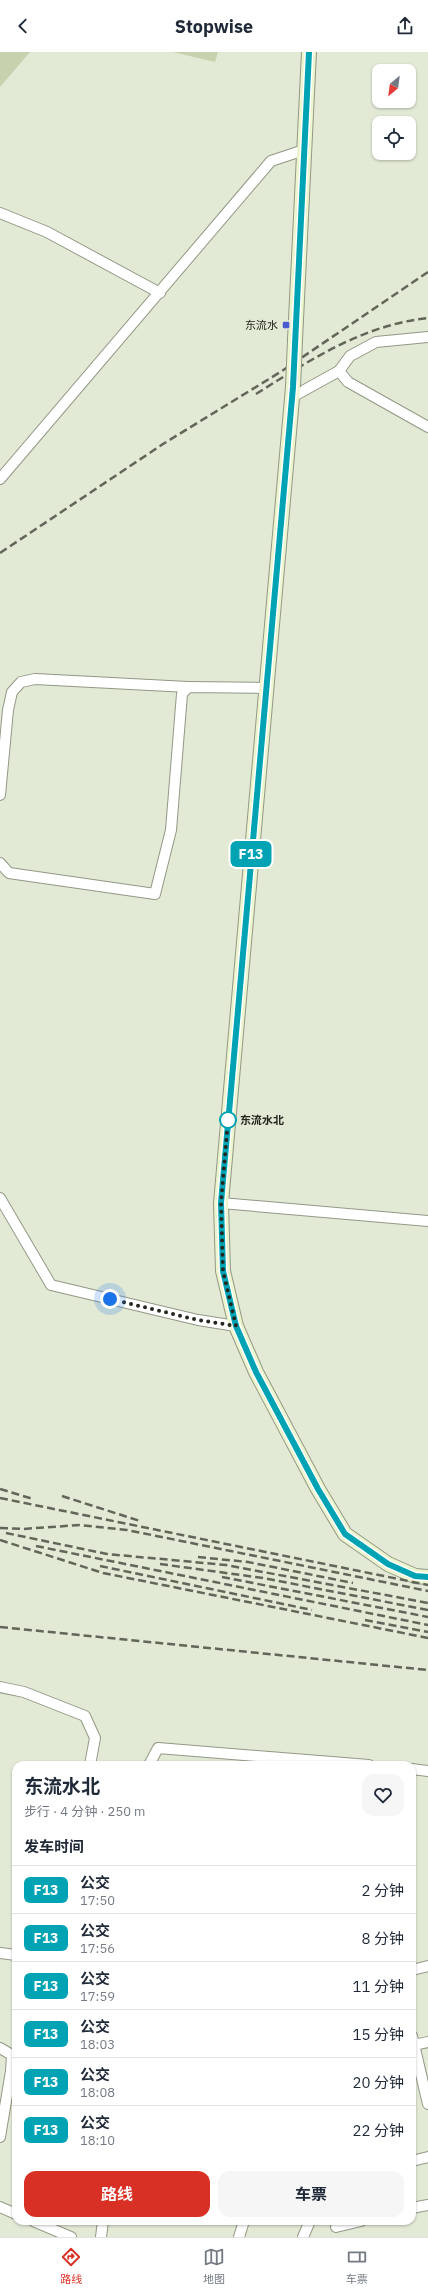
<!DOCTYPE html>
<html lang="zh">
<meta charset="utf-8">
<style>
:root{--surface:#fff;--page:#f6f6f7;--text:#1f2937;--muted:#747a83;--line:#e0e1e3;--accent:#d93025}
body{margin:0;font-family:"IBM Plex Sans","Noto Sans SC",sans-serif;background:var(--page);color:var(--text);height:100vh;display:flex;flex-direction:column;font-size:15px;white-space:nowrap}
*{box-sizing:border-box;margin:0}
p{font-size:13px;color:var(--muted)}
.icon{flex:none;width:22px;height:22px;fill:none;stroke:currentColor;stroke-width:2;stroke-linecap:round;stroke-linejoin:round}
.map{position:relative;flex:1;overflow:hidden}
.panel{position:absolute;left:12px;top:1709px;width:404px;height:464px;display:flex;flex-direction:column;background:var(--surface);border-radius:12px;box-shadow:0 1px 3px #0004}
.panel>*{flex:none}
.badge{padding:0 8px;border-radius:6px;font-size:14px;line-height:26px}
.needle{width:26px;rotate:209deg}
.buttons{position:absolute;left:372px;top:12px;display:grid;gap:8px}
.buttons a{display:grid;place-items:center;width:44px;height:44px;border-radius:8px;background:var(--surface);box-shadow:0 1px 3px #0004;font-size:20px}
.you{position:absolute;width:20px;height:20px;margin:-10px;border:3px solid #fff;border-radius:50%;background:#1a73e8;box-shadow:0 0 0 6px #1a73e833}
.map>.badge{position:absolute;translate:-50% -50%;box-shadow:0 0 0 2px #fff}
h2{padding:0 12px;font-size:15px;line-height:36px}
.round{display:grid;place-items:center;flex:none;width:42px;height:42px;border-radius:12px;background:var(--page)}
.head{display:flex;align-items:center;justify-content:space-between;height:68px;padding:0 12px}
h1{font-size:19px;font-weight:700;line-height:30px}
.button{display:flex;gap:8px;margin-top:auto;padding:8px 12px}
.button a{flex:1;height:46px;border-radius:12px;background:var(--accent);color:#fff;font-size:16px;font-weight:700;line-height:46px;text-align:center}
.button a+a{background:var(--page);color:var(--text)}
ul{padding:0;list-style:none}
li{display:flex;align-items:center;gap:12px;height:48px;padding:0 12px;border-top:1px solid var(--line)}
li div{flex:1}
li b{display:block;font-size:15px}
li em{font-style:normal}
li .badge{min-width:44px;font-weight:700;text-align:center}
header{display:flex;justify-content:space-between;align-items:center;height:52px;padding:0 12px;background:var(--surface);font-size:18px;font-weight:700}
.tabs{display:flex;justify-content:space-around;align-items:center;height:56px;border-top:1px solid var(--line);background:var(--surface);font-size:11px;color:var(--muted)}
.tabs a{display:grid;justify-items:center;gap:2px}
.tabs .active{color:var(--accent)}
.map>svg:first-child{display:block}
.green{fill:#c6d1ae}
.lines{fill:none;stroke-linecap:round;stroke-linejoin:round}
.street-casing{stroke:#939886;stroke-width:12}
.secondary-casing{stroke:#939886;stroke-width:16}
.street{stroke:#fff;stroke-width:10}
.secondary{stroke:#ecf5ce;stroke-width:14}
.rail{stroke:#62665a;stroke-width:2.5;stroke-dasharray:8 4;stroke-linecap:butt}
.secondary-bridge-casing{stroke:#939886;stroke-width:16;stroke-linecap:butt}
.secondary-bridge{stroke:#ecf5ce;stroke-width:14}
.line-casing{stroke:#fff;stroke-width:9}
.line{stroke:#00a3b4;stroke-width:6}
.walk{stroke:#24271f;stroke-width:4;stroke-dasharray:0 7.2}
.poi-dot{fill:#485cd0;stroke:#e2e9d5;stroke-width:1.5}
.stop-dot{fill:#fff;stroke:#00a3b4;stroke-width:2}
.labels{text-anchor:middle;dominant-baseline:central;stroke-width:3;stroke-linejoin:round;paint-order:stroke}
.poi-label{font-size:11px;fill:#24271f;stroke:#e2e9d5;text-anchor:end}
.stop-label{font-size:11px;font-weight:bold;fill:#24271f;stroke:#e2e9d5;text-anchor:start}
</style>
<header><svg class="icon" aria-label="back" viewBox="0 0 24 24"><path d="M15 5l-7 7 7 7"/></svg>Stopwise<svg class="icon" aria-label="share" viewBox="0 0 24 24"><path d="M12 15V3M7 8l5-5 5 5M5 13v7h14v-7"/></svg></header>
<div class="map">
<svg width="428" height="2185" viewBox="0 0 428 2185">
<rect width="100%" height="100%" fill="#e2e9d5"/>
<g class="green">
<path d="M0,0h30l-30,35z"/>
<path d="M173,0h45l-3,10z"/>
</g>
<g class="lines">
<g class="street-casing">
<g id="street">
<path d="M0,161l47,19 113,61"/>
<path d="M428,285l-52,5 -26,14 -11,15 9,11 80,45"/>
<path d="M292,345l47,-26"/>
<path d="M0,427l271,-318 33,-11"/>
<path d="M0,743l8,-85 4,-18 9,-10 14,-3 153,8"/>
<path d="M0,811l9,10 146,21 16,-64 11,-136 6,-7 78,1"/>
<path d="M0,1146l51,87 147,35 38,6"/>
<path d="M221,1151l207,18"/>
<path d="M0,1635l24,5 61,24 10,22 -5,27"/>
<path d="M149,1713l9,-17 211,17"/>
<path d="M412,1717l16,2"/>
<path d="M0,1901l16,2"/>
<path d="M412,1918l16,-4"/>
<path d="M412,1984l16,68"/>
<path d="M414,1993l14,-3"/>
<path d="M0,1996l12,7 -1,16 -11,66"/>
<path d="M412,2109l16,-4"/>
<path d="M0,2155l16,7"/>
<path d="M412,2156l16,-3"/>
<path d="M33,2169l38,16"/>
<path d="M336,2175l25,-6"/>
<path d="M101,2185l2,-16"/>
<path d="M239,2185l5,-16"/>
<path d="M303,2185l7,-16"/>
</g>
</g>
<g class="secondary-casing">
<g id="secondary">
<path d="M295,288l14,-288"/>
<path d="M293,335l-72,816 2,68 13,55 20,46 62,117 27,45 43,30 27,12 13,1"/>
</g>
</g>
<use href="#street" class="street"/>
<use href="#secondary" class="secondary"/>
<g class="rail">
<path d="M256,342c54,-34 107,-69 172,-76"/>
<path d="M0,501l163,-109 119,-73 146,-99"/>
<path d="M0,1437l33,10"/>
<path d="M62,1444l78,25"/>
<path d="M0,1446l428,87"/>
<path d="M0,1476l23,1 57,-4 47,5 301,61"/>
<path d="M6,1481l101,21 119,11 202,38"/>
<path d="M0,1488l103,33 325,65"/>
<path d="M36,1494l392,79"/>
<path d="M198,1505l50,5 105,21"/>
<path d="M160,1512l103,14 165,32"/>
<path d="M100,1514l212,44"/>
<path d="M222,1525l206,40"/>
<path d="M365,1568l63,12"/>
<path d="M0,1575l428,43"/>
</g>
<g class="secondary-bridge-casing">
<path id="secondary-bridge" d="M293,335l2,-47"/>
</g>
<use href="#secondary-bridge" class="secondary-bridge"/>
</g>
<g class="lines">
<g class="line-casing">
<path id="line" d="M309,0l-16,335 -72,816 2,68 13,55 20,46 62,117 27,45 43,30 27,12 13,1"/>
</g>
<use href="#line" class="line"/>
<path class="walk" d="M110,1247l88,21 38,6 -13,-55 -2,-68 7,-83"/>
</g>
<rect class="poi-dot" x="282" y="269" width="8" height="8" rx="2"/>
<circle class="stop-dot" cx="228" cy="1068" r="8"/>
<g class="labels">
<g class="poi-label">
<text x="278" y="273">东流水</text>
</g>
<g class="stop-label">
<text x="240" y="1068">东流水北</text>
</g>
</g>
</svg>
<div class="buttons">
<a><svg class="needle" viewBox="-14 -14 28 28"><path d="M0-13l5 13h-10z" fill="#e53935"/><path d="M0 13l5-13h-10z" fill="#747a83"/></svg></a>
<a><svg class="icon" aria-label="locate" viewBox="0 0 24 24"><circle cx="12" cy="12" r="6"/><path d="M12 2v4M12 18v4M2 12h4M18 12h4"/></svg></a>
</div>
<div class="you" style="left:110px;top:1247px"></div>
<b class="badge" style="left:251px;top:802px;background:#00a3b4;color:#fff">F13</b>
<section class="panel">
<div class="head"><div><h1>东流水北</h1><p>步行 · 4 分钟 · 250 m</p></div><a class="round"><svg class="icon" aria-label="heart" viewBox="0 0 24 24"><path d="M12 20l-8-8c-3-5 5-10 8-4 3-6 11-1 8 4z"/></svg></a></div>
<h2>发车时间</h2>
<ul>
<li><span class="badge" style="background:#00a3b4;color:#fff">F13</span><div><b>公交</b><p>17:50</p></div><em>2 分钟</em></li>
<li><span class="badge" style="background:#00a3b4;color:#fff">F13</span><div><b>公交</b><p>17:56</p></div><em>8 分钟</em></li>
<li><span class="badge" style="background:#00a3b4;color:#fff">F13</span><div><b>公交</b><p>17:59</p></div><em>11 分钟</em></li>
<li><span class="badge" style="background:#00a3b4;color:#fff">F13</span><div><b>公交</b><p>18:03</p></div><em>15 分钟</em></li>
<li><span class="badge" style="background:#00a3b4;color:#fff">F13</span><div><b>公交</b><p>18:08</p></div><em>20 分钟</em></li>
<li><span class="badge" style="background:#00a3b4;color:#fff">F13</span><div><b>公交</b><p>18:10</p></div><em>22 分钟</em></li>
</ul>
<div class="button"><a>路线</a><a>车票</a></div>
</section>
</div>
<nav class="tabs">
<a class="active"><svg class="icon" aria-label="directions" viewBox="0 0 24 24"><path d="M12 3l9 9-9 9-9-9zM9 14v-3h6M13 9l2 2-2 2"/></svg>路线</a>
<a><svg class="icon" aria-label="map" viewBox="0 0 24 24"><path d="M3 6l6-2 6 2 6-2v14l-6 2-6-2-6 2zM9 4v14M15 6v14"/></svg>地图</a>
<a><svg class="icon" aria-label="tickets" viewBox="0 0 24 24"><path d="M3 7h18v10H3zM15 7v10"/></svg>车票</a>
</nav>
